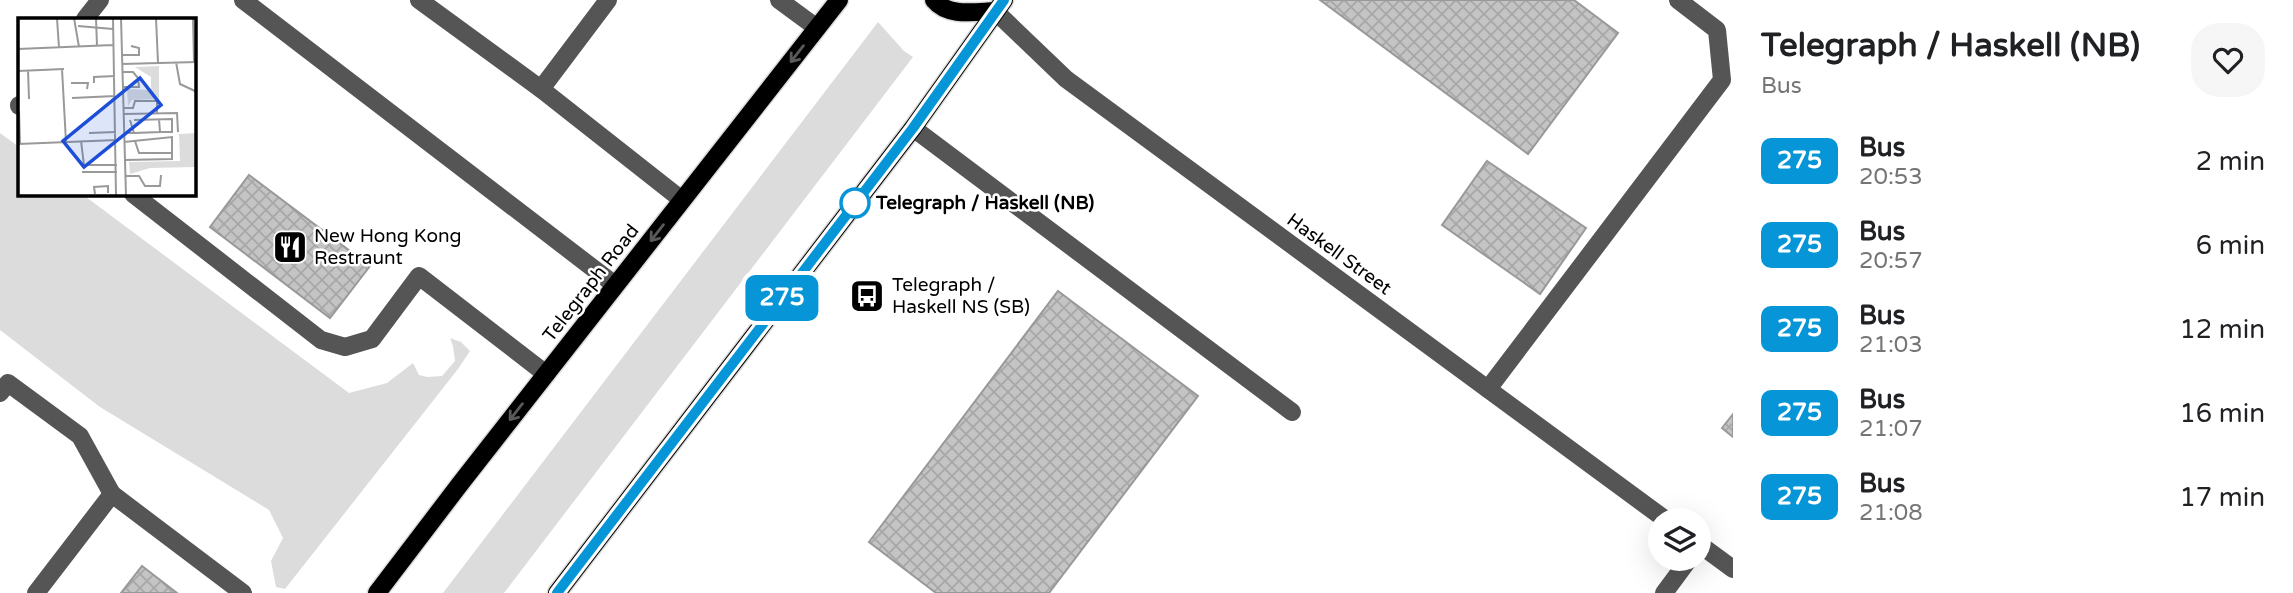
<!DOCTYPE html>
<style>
:root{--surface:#fff;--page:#f6f6f6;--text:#202124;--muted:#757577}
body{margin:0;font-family:"Varela Round",sans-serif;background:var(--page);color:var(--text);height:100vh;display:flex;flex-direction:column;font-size:26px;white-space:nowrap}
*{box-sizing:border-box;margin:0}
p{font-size:23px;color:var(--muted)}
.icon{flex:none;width:38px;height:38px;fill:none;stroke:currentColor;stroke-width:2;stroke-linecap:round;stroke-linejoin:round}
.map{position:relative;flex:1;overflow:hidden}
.panel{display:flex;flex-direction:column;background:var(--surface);width:560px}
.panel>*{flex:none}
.badge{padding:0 14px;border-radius:10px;font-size:24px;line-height:46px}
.controls{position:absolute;left:1648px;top:508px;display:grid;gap:14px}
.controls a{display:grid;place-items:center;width:63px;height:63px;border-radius:50%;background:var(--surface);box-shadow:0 7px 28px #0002;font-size:35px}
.map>.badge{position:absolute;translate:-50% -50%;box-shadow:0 0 0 4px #fff}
.round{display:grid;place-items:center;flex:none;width:74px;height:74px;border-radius:28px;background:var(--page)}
.overview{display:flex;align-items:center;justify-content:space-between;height:119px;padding:0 28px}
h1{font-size:33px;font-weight:800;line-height:52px}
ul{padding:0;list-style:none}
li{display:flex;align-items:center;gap:21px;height:84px;padding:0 28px}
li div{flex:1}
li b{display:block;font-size:26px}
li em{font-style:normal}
li .badge{min-width:77px;font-weight:700;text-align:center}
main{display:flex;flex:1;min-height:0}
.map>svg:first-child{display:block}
.green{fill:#dcdcdc}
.building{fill:url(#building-cross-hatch);stroke:#999;stroke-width:2}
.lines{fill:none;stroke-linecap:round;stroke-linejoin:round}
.major-casing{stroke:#dbdbdb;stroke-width:21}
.minor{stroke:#555;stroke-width:18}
.major{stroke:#000;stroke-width:18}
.oneway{stroke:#595959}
.line-casing{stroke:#fff;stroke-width:16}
.line{stroke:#0696d7;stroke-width:10}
.stop-dot{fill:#fff;stroke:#0696d7;stroke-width:3.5}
.labels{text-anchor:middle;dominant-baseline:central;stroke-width:5;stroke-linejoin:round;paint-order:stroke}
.stop-label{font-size:19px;font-weight:bold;fill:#000;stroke:#fff;text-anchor:start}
.poi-label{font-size:19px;fill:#000;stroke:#fff;text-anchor:start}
.street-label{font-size:19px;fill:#000;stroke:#fff}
.inset-road{fill:none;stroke:#999;stroke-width:2}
.view{fill:#1d4ed8;fill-opacity:0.15;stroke:#1d4ed8;stroke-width:3.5}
.inset-edge{fill:none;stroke:#000;stroke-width:3.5}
</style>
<main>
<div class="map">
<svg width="1733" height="593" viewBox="0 0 1733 593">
<defs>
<pattern id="building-cross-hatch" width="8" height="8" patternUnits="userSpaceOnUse" patternTransform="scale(1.75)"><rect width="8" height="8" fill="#c4c4c4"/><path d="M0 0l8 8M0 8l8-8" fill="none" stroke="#a7a7a7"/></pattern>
</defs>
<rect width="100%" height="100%" fill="#fff"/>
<g class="green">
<path d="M878,22l26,29 9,6 -409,536h-61z"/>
<path d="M0,133l19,14v47h63l267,199 38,-10 26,-20 6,12 8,2 15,-1 13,-15 -2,-15 -3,-8 11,4 9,9 -12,18 -173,220 -9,-2 -5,-26 12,-23 -14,-28 -169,-103 -100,-77z"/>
</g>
<g class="building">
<path d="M1320,0h254l44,33 -90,121z"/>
<path d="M1487,161l99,67 -46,66 -98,-69z"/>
<path d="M249,175l121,91 -40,52 -120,-91z"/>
<path d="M1058,291l140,105 -149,197h-113l-67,-51z"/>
<path d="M1733,414v23l-11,-9z"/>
<path d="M142,566l35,27h-56z"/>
</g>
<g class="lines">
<g class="major-casing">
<g id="major">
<path d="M934,0c14,17 40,12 61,11"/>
<path d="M377,593l83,-109 379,-484"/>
<path d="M557,593l356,-465 91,-128"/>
</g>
</g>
<g class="minor">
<path d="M243,0l372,285"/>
<path d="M419,0l122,89"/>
<path d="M608,0l-67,89 141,111"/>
<path d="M779,0l38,28"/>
<path d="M995,11l71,68 600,441"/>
<path d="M85,19l15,-19"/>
<path d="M19,105v1"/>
<path d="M913,128l379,284"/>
<path d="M133,194l188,146 24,7 27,-8 47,-63 127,98"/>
<path d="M1488,389l234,-309 -5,-50 -39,-30"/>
<path d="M0,393l8,-10 72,53 32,58"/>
<path d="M1699,544l34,25"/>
<path d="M36,593l76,-99 131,99"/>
<path d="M1664,593l26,-35"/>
</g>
<use href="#major" class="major"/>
</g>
<defs><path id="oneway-shaft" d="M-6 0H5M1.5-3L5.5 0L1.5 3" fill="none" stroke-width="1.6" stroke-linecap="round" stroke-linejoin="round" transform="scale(1.75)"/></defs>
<g class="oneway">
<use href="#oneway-shaft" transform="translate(797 54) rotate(128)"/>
<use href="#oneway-shaft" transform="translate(657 233) rotate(128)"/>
<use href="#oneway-shaft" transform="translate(516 412) rotate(128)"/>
</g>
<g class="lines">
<g class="line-casing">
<path id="line" d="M557,593l356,-465 91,-128"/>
</g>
<use href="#line" class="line"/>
</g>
<defs>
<g id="restaurant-square" transform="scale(1.75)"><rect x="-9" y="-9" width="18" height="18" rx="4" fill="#000" stroke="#fff"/><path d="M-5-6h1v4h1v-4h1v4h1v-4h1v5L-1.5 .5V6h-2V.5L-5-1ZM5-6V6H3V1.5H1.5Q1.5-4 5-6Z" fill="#fff"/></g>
<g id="bus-square" transform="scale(1.75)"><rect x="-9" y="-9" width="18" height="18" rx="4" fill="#000" stroke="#fff"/><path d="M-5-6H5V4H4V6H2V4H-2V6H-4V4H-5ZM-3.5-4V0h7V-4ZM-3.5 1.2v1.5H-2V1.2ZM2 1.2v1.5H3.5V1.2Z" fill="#fff"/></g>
</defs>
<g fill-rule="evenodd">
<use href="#restaurant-square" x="290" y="247"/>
<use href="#bus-square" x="867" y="296"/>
</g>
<circle class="stop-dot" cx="855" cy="203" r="14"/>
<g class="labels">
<g class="stop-label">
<text x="876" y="203">Telegraph / Haskell (NB)</text>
</g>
<g class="poi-label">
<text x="314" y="236">New Hong Kong<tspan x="314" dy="22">Restraunt</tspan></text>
<text x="892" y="285">Telegraph /<tspan x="892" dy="22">Haskell NS (SB)</tspan></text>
</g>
<g class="street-label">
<text transform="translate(1339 254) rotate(36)">Haskell Street</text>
<text transform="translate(591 283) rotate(-52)">Telegraph Road</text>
</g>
</g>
<g transform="translate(18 18)">
<rect width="178" height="178" fill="#fff"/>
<path d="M141,48v33l-27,1 -4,6 -1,-17 24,1v-13l-16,-10zM178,115v34l-46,1 -20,6 -1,-12 51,-1 -1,-27z" fill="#dcdcdc"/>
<path class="inset-road" d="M39,0l2,30M56,0l5,29M78,0l1,28M95,0l3,178M103,0l5,178M138,0l2,45M175,0l1,44M60,8l35,3M0,31l95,-4M104,37h17v-7l-8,-2M158,44l4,22 17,8M104,46l75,-2M44,51l4,73M10,52l1,29M0,53l46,-2M105,54h10l5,6 1,9h-16M53,65h17l-1,6M76,65v-6l21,-1M54,80l43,-2M106,90h9l2,-7h22v13M1,93l1,33M106,96l53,-1 1,19M116,102l38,-1v13h-12M71,115l27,-1M106,115h10l-4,-13M116,115l26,-1 -1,-13M63,123l3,24h33M117,123l4,12h33M106,124l48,-5v22l-47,1M0,126l99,-4M64,154h35M107,158h14l6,10h15l1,-11M77,176l-1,-7 14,-1v7"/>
<path class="view" d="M122,60l21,27 -77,62 -21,-26z"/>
<rect width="178" height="178" class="inset-edge"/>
</g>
</svg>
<div class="controls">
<a><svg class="icon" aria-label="layers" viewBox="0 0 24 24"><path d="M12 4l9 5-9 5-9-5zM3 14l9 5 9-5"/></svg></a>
</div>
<b class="badge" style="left:782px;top:298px;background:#0696d7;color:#fff">275</b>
</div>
<section class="panel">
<div class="overview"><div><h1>Telegraph / Haskell (NB)</h1><p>Bus</p></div><a class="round"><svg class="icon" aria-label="heart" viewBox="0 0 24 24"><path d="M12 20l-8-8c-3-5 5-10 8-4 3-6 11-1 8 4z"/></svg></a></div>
<ul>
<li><span class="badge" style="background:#0696d7;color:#fff">275</span><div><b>Bus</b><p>20:53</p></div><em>2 min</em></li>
<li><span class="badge" style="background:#0696d7;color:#fff">275</span><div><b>Bus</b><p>20:57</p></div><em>6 min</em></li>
<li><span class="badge" style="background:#0696d7;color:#fff">275</span><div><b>Bus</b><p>21:03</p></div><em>12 min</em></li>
<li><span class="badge" style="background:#0696d7;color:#fff">275</span><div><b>Bus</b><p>21:07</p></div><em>16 min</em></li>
<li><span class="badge" style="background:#0696d7;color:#fff">275</span><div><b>Bus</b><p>21:08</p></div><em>17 min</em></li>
</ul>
</section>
</main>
